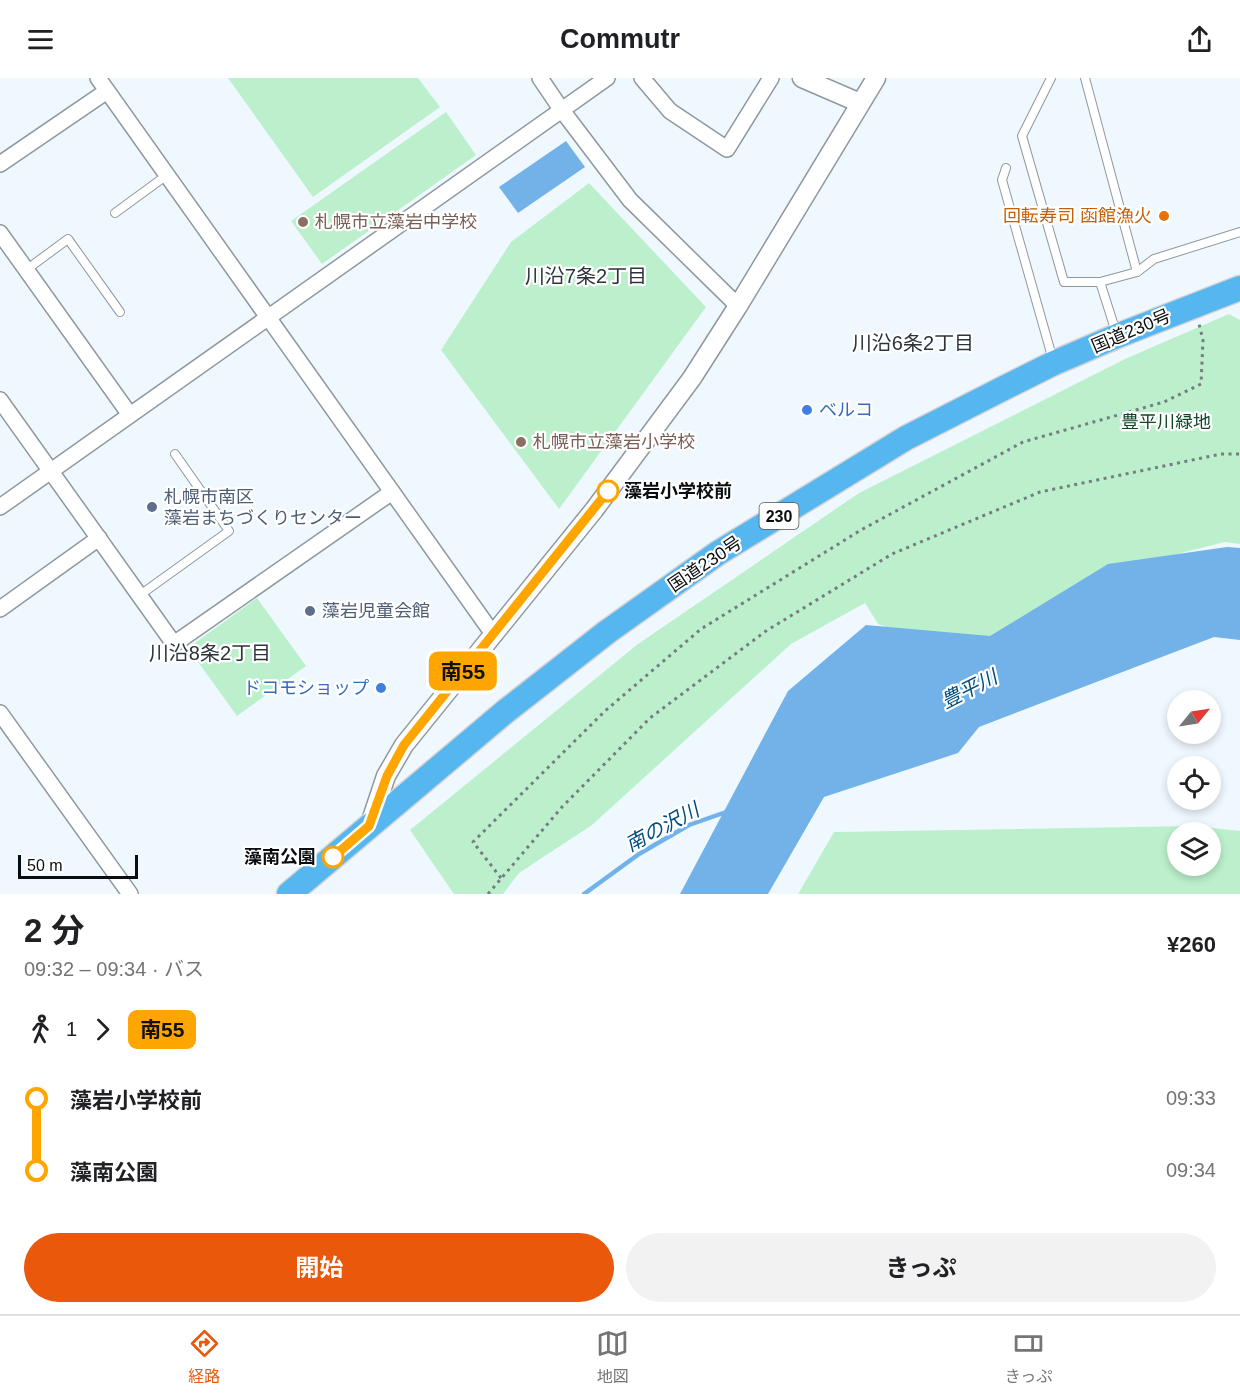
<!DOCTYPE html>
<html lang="ja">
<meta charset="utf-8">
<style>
:root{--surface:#fff;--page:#f2f2f2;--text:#202124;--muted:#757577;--line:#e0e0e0;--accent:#ea580c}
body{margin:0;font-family:Helvetica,"Noto Sans JP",sans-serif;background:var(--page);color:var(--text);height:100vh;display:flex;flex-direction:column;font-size:22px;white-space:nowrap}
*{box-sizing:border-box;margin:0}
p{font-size:20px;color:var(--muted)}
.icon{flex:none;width:33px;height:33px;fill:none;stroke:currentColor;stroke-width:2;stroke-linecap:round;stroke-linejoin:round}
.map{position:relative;height:816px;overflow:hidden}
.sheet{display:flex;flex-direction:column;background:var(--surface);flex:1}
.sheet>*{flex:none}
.badge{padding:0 12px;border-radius:9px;font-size:21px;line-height:39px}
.needle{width:39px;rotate:60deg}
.tools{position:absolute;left:1167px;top:612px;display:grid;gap:12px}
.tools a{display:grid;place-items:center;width:54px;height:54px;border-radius:50%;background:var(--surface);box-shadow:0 3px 9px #0003;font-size:30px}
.scale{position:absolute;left:18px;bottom:15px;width:120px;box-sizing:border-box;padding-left:6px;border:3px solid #0a0d10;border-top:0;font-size:16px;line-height:21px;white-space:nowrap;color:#0a0d10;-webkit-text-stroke:4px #fff;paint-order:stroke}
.map>.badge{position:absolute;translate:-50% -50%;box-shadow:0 0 0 3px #fff}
.legs{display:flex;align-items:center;gap:9px;height:66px;padding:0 24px;font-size:20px}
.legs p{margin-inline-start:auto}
.head{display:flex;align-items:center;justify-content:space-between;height:102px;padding:0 24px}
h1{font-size:33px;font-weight:700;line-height:45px}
.button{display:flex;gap:12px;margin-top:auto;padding:12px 24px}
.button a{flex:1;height:69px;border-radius:36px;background:var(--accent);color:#fff;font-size:24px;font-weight:700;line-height:69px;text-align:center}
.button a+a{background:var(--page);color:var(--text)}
ul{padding:0 24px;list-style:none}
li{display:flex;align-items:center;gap:21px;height:72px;font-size:22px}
li i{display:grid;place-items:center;width:9px;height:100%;margin:0 8px;background:currentColor}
li i::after{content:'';width:15px;height:15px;margin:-8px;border:4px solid;border-radius:50%;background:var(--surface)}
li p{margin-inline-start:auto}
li:first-child i{background:linear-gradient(#0000 50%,currentColor 0)}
li:last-child i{background:linear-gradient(currentColor 50%,#0000 0)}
header{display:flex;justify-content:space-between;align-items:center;height:78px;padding:0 24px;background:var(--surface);font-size:27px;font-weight:700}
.dock{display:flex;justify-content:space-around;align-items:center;height:84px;border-top:2px solid var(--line);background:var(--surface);font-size:16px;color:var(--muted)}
.dock a{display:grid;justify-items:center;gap:3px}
.dock .active{color:var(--accent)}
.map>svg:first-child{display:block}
.green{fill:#bcf0cc;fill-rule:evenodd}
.water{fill:#73b2e9}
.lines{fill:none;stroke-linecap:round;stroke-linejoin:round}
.stream{stroke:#73b2e9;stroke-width:4.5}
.service-casing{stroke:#8e989f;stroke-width:10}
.minor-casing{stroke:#8e989f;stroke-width:18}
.tertiary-casing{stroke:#8e989f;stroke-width:21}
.trunk-casing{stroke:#d3d3d4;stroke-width:27}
.path{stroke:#777c81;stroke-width:3;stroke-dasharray:3 4.5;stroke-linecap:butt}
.service{stroke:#fff;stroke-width:8}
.minor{stroke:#fff;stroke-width:15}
.tertiary{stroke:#fff;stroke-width:18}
.trunk{stroke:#56b7f0;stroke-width:24}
.line-1-casing{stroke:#fff;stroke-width:14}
.line-1{stroke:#ffa500;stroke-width:9}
.food-dot{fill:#e8710a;stroke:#fff;stroke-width:2}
.education-dot{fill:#8d6e63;stroke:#fff;stroke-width:2}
.shop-dot{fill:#3f7fe0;stroke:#fff;stroke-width:2}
.stop-1-dot{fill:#fff;stroke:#ffa500;stroke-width:3}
.service-dot{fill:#5c6f8a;stroke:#fff;stroke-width:2}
.labels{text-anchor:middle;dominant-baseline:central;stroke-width:4.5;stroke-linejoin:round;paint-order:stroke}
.shield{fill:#fff;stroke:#545658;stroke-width:1.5}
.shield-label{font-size:16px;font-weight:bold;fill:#0a0d10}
.food-label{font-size:18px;fill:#c56008;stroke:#fff;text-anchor:end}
.education-label{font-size:18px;fill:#785e54;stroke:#fff;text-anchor:start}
.street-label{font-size:18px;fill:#0a0d10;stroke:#fff}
.shop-label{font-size:18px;fill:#366cbe;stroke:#fff;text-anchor:start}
.park-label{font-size:18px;fill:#0e4727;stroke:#fff}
.stop-label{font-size:18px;font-weight:bold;fill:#0a0d10;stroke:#fff;text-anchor:start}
.service-label{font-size:18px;fill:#4e5e75;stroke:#fff;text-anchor:start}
.neighbourhood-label{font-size:20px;fill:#2b343a;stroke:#fff}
.water-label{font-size:20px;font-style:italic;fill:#004d7f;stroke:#fff}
</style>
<header><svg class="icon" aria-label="menu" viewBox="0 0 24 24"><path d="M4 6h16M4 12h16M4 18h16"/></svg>Commutr<svg class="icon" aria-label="share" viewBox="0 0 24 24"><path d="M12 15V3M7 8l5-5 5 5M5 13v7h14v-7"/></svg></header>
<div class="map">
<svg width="1240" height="816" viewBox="0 0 1240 816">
<rect width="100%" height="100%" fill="#f0f8ff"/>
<g class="green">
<path d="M228,0h190l22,29 -127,90z"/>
<path d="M446,34l30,43 -154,109 -31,-43z"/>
<path d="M589,105l117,124 -147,202 -118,-159 70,-108z"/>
<path d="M1229,236l11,6v224l-15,-2 -56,14 -170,87 -74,-3 -47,-16 -13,-21 -74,41 -199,181 -73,48 -16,21h-49l-44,-64 228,-186 221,-151 268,-135z"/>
<path d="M257,520l49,68 -69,50 -49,-68z"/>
<path d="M1193,748l47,5v63h-442l36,-62zM1178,754h32v34h-32z"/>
</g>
<g class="water">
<path d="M566,63l19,26 -67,46 -19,-26z"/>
<path d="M1227,469l13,1v92l-26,-3 -235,90 -21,26 -134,44 -56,97h-88l108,-203 78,-66 124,11 118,-72z"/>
</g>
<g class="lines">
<path class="stream" d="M584,816l55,-40 50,-29 40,-14"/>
<g class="service-casing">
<g id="service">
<path d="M1051,0l-29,58 42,146h36l37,-10 17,-13 86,-27"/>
<path d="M1085,0l52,194"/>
<path d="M1006,90l-4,12 51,180"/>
<path d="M115,135l52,-38"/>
<path d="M26,192l42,-31 52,73"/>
<path d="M1100,204l16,50"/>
<path d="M140,517l89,-64 -54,-77"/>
</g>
</g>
<g class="minor-casing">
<g id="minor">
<path d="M98,0l395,556"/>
<path d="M540,0l21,31 69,91 108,106"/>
<path d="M642,0l28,33 57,38 44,-71"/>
<path d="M0,86l107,-73"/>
<path d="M0,155l130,182"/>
<path d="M0,322l174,244 218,-152"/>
<path d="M0,429l607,-429"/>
<path d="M0,531l99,-71"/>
<path d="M0,635l130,181"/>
</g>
</g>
<g class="tertiary-casing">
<g id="tertiary">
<path d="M802,0l58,25"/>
<path d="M369,749l17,-51 18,-31 190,-235 98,-132 46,-72 138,-228"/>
</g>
</g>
<g class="trunk-casing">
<path id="trunk" d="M289,816l217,-183 101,-79 111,-79 188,-115 98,-50 50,-25 63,-27 123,-48"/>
</g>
<g class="path">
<path d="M501,800l-28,-36 132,-131 96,-82 160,-99 162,-88 141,-40 37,-18 2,-44 -4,-16"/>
<path d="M488,816l74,-87 88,-89 116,-87 126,-77 148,-62 181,-38h19"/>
</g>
<use href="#service" class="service"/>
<use href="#minor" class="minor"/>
<use href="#tertiary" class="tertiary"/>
<use href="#trunk" class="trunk"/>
</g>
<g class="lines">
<g class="line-1-casing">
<path id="line-1" d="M333,779l36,-31 18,-50 17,-31 204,-254"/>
</g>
<use href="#line-1" class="line-1"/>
</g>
<circle class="food-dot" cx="1164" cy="138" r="6"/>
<g class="education-dot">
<circle cx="303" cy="144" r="6"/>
<circle cx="521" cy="364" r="6"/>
</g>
<g class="shop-dot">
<circle cx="807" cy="332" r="6"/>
<circle cx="381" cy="610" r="6"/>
</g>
<g class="stop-1-dot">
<circle cx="608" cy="413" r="10"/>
<circle cx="333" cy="779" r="10"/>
</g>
<g class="service-dot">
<circle cx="152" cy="429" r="6"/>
<circle cx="310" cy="533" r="6"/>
</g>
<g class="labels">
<rect class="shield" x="759.5" y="425" width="39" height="26" rx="4.5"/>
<g class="shield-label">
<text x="779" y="438">230</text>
</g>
<g class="food-label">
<text x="1152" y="138">回転寿司 函館漁火</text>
</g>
<g class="education-label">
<text x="315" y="144">札幌市立藻岩中学校</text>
<text x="533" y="364">札幌市立藻岩小学校</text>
</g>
<g class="street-label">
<text transform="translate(1131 253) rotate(-23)">国道230号</text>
<text transform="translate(705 486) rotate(-34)">国道230号</text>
</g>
<g class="shop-label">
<text x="819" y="332">ベルコ</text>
<text x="369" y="610" text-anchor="end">ドコモショップ</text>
</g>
<g class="park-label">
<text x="1166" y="344">豊平川緑地</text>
</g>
<g class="stop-label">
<text x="624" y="413">藻岩小学校前</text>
<text x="316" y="779" text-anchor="end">藻南公園</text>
</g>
<g class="service-label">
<text x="164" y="419">札幌市南区<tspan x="164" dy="21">藻岩まちづくりセンター</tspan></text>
<text x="322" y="533">藻岩児童会館</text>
</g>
<g class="neighbourhood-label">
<text x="586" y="198">川沿7条2丁目</text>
<text x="913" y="265">川沿6条2丁目</text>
<text x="210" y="575">川沿8条2丁目</text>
</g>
<g class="water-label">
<text transform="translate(969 611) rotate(-27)">豊平川</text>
<text transform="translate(662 749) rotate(-28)">南の沢川</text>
</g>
</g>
</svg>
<div class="tools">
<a><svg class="needle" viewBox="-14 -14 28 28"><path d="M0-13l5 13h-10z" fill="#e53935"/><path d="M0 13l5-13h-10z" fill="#757577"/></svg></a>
<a><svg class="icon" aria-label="locate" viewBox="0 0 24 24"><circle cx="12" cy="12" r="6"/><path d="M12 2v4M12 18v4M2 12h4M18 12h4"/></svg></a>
<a><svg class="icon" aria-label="layers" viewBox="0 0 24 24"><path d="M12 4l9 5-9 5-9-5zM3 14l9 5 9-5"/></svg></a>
</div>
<div class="scale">50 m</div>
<b class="badge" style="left:463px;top:593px;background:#ffa500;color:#111">南55</b>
</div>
<section class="sheet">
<div class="head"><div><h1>2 分</h1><p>09:32 – 09:34 · バス</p></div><b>¥260</b></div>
<div class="legs"><svg class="icon" aria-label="walk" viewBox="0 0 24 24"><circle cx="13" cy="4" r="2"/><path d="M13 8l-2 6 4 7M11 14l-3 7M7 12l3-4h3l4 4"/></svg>1<svg class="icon" aria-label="forward" viewBox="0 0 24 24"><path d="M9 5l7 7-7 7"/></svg><b class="badge" style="background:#ffa500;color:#111">南55</b></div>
<ul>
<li><i style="color:#ffa500"></i><b>藻岩小学校前</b><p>09:33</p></li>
<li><i style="color:#ffa500"></i><b>藻南公園</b><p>09:34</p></li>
</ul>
<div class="button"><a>開始</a><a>きっぷ</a></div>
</section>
<nav class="dock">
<a class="active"><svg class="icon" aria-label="directions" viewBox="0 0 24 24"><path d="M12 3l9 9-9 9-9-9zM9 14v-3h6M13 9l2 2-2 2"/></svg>経路</a>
<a><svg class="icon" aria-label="map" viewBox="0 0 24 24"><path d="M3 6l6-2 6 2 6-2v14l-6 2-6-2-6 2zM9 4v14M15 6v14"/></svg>地図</a>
<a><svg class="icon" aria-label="tickets" viewBox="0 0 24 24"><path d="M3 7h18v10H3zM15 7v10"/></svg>きっぷ</a>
</nav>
